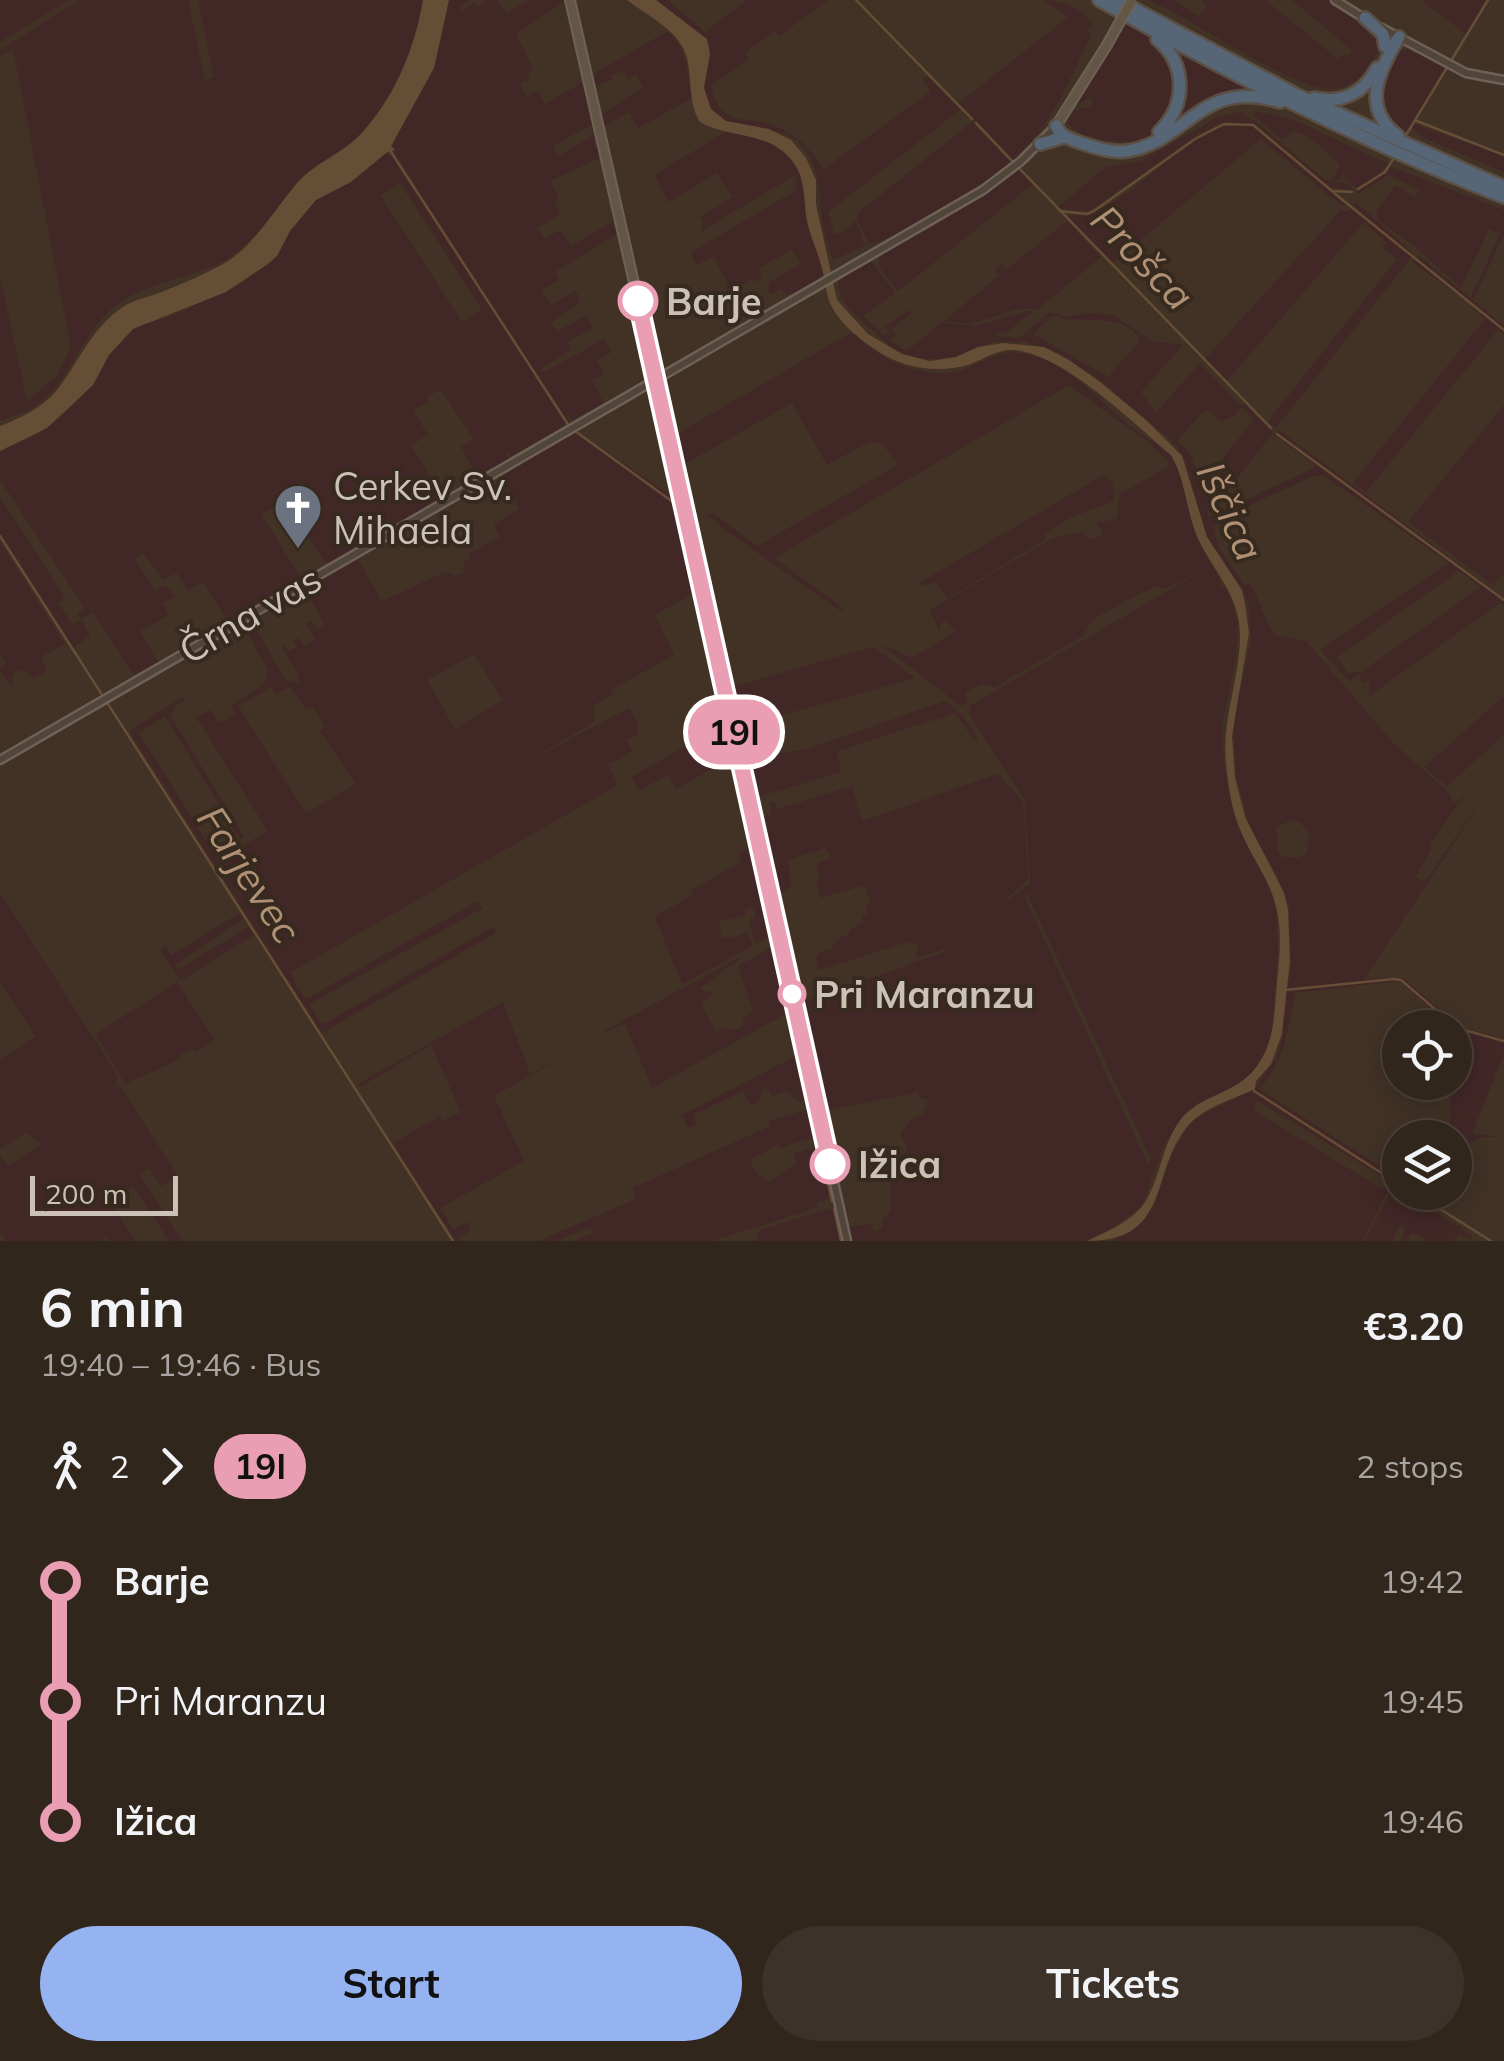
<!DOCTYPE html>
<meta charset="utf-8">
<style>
:root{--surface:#31261c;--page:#3d3229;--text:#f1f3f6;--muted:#a8a5a3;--line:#4c433b;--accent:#95b2f1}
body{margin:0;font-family:Mulish,sans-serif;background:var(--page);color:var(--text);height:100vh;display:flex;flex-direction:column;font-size:38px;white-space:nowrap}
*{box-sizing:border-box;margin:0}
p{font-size:32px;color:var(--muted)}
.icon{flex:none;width:55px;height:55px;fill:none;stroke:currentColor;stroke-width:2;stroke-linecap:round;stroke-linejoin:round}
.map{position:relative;height:1241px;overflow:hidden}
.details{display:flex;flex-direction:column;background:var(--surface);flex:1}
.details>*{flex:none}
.badge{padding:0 20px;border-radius:32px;font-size:35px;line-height:65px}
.tools{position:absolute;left:1382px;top:1010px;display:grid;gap:20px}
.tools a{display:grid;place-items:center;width:90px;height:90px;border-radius:50%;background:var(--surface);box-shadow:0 5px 25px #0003,0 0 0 2px var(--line);font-size:50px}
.scale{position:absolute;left:30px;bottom:25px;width:148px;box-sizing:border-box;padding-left:10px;border:5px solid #cbc1b6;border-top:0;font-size:28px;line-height:35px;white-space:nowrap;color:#cbc1b6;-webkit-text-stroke:8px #36291e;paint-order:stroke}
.map>.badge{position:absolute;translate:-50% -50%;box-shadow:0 0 0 5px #fff}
.legs{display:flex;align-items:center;gap:15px;height:110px;padding:0 40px;font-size:32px}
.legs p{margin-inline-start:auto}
.headline{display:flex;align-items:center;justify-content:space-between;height:170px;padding:0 40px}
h1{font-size:55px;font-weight:700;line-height:75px}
.primary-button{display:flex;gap:20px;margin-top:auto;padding:20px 40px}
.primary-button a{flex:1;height:115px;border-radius:60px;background:var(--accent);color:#111;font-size:40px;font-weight:700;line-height:115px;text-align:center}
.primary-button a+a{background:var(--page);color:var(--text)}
ul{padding:0 40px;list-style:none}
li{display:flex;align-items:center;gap:35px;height:120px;font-size:38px}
li i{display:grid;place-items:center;width:15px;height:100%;margin:0 12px;background:currentColor}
li i::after{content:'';width:25px;height:25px;margin:-12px;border:8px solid;border-radius:50%;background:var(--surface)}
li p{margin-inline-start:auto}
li:first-child i{background:linear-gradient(#0000 50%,currentColor 0)}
li:last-child i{background:linear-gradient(currentColor 50%,#0000 0)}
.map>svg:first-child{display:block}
.green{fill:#422727;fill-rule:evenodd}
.water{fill:#664d36}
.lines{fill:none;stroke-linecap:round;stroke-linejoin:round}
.stream{stroke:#664d36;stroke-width:2.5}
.tertiary-casing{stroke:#6e6257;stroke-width:11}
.secondary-casing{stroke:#6e6257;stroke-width:12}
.motorway-casing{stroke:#5b4f44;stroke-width:16}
.tertiary{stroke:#514439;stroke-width:6}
.secondary{stroke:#645647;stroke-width:8}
.motorway{stroke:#566677;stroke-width:11}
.secondary-bridge-casing{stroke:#6e6257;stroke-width:12;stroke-linecap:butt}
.secondary-bridge{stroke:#645647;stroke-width:8}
.line-1-casing{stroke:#fff;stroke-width:22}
.line-1{stroke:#ea9eb4;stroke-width:15}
.stop-1-dot{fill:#fff;stroke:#ea9eb4;stroke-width:5}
.labels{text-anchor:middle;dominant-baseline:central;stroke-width:8;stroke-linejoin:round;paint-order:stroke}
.stop-label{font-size:38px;font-weight:bold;fill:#cbc1b6;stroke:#36291e;text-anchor:start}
.poi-label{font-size:38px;fill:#cbc1b6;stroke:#36291e;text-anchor:start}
.street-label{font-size:38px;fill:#cbc1b6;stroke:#36291e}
.water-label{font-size:40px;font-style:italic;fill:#af9075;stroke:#36291e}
</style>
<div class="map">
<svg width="1504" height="1241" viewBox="0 0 1504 1241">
<rect width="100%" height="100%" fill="#413225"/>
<g class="green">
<path d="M0,0h69l-69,42z"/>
<path d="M80,0h108l17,80 8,-2v-4l-15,-74h225c-10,49 -28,98 -64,135 -18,19 -44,28 -60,47 -24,26 -41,58 -72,77 -34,20 -81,22 -112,47 -34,28 -44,75 -80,100 -10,7 -24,11 -35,15v-144l27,124 30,-25 14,-29 -58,-298 -13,7v-6z"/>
<path d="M449,0h20l-9,6 2,5 11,-8 6,3 9,-6h8l11,13 22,-13h36l-49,34 17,34 -5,4 2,5 -10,7 6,13 11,-6 8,13 38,-22 10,42 -41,22 6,10 37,-21v12h3l2,11 -50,23 9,17 -5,4 7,12 -24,14 7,11 16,-9 11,16 41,-24 5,12 -62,38 4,8 -18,10 10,15 25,-14 4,11 -29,21 6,9 29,-17 7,13 -26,14 4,8 -31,19 3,4 61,-34 8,13 -15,8 7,14 -12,7 12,22 -31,17 -9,-8 6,10 -58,34 -7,-6 3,8 -31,18 -16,-29 13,-8 -33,-49 -14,6 2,5 -16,9 15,25 -17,10 32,52 -116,67 -42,-63 -24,13 41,65 -74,43 -24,-40 -16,8 -11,-17 -14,7 -19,-27 -10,5 21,33 11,-6 9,12 -12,6 5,12 -26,15 -4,-2 20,34 -24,13 -41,-63 -12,7 -4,-5 8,-6 -85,-128v-29l32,-13 21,-14 30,-28 25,-43 19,-19 12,-9 28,-7 74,-34 36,-28 13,-25 26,-31 35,-18 36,-29 5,3 172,263 -173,-272 43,-79zM400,183l82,126 -20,13 -82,-127z"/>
<path d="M656,0h11l38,32 42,-32h81l-49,36 -4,-5 -4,2 -26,20 4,6 -38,26c7,45 38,29 67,42 20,8 34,25 46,42l107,-78 -9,-11 5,-4 33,34 -132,102 6,21 7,1 14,-13 10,24 -32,15c-3,-10 -7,-19 -9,-29 -6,-31 -1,-65 -25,-88 -25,-25 -92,-6 -95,-52 -1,-16 6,-31 6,-46l-6,-8z"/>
<path d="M1044,0c18,0 41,9 49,25l-5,4 3,6c-21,44 -40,91 -76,126l-56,-58 109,-86z"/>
<path d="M1150,0h23l26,16 9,-10 -7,-6h64l73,59 5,-5 4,3 6,-6 -61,-51h37l43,30 8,14c-6,21 -24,43 -48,45 -34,1 -123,-57 -155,-75 -9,-6 -19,-8 -27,-14z"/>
<path d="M1421,0h65l-20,34z"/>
<path d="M1124,21l29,17 22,30 1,32 -19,32 -21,11 -33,-3 -23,-7 -13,-10 7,-13 17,-3 3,-6 -5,-4 -13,10z"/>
<path d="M668,31c20,20 19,40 24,67l-54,30 -9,-16 -25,15 -3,-12 42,-27 -7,-13 -8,4 -3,-8 -14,4 1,5 -17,6 -3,-11z"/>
<path d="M1171,47l88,46 -20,2 -71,34 11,-25z"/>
<path d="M1408,49l37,19 -41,68c-6,-5 -14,-11 -17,-18 -11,-19 -5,-67 21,-69z"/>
<path d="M1256,111l38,9 94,44 -14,15 -18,9 -11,-9 -1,-9 -5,10h-7l8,-15c-13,-13 -29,-31 -48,-34l-10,9 -26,-23 -3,-2z"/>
<path d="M1240,112l15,9 70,59 24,4 4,6 -24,-3 -74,-63 -34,-2 -28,16 -102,72 -21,1 -12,-4 48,-40 35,-6 77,-44z"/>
<path d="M972,122l39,41c-17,18 -119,81 -142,80l-12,-23 1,-7z"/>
<path d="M1415,124l89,32v16l-82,-35 -10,-9z"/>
<path d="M1224,126h29l96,79h-9l-79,-66 -149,125 -46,-48c57,3 105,-75 158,-90z"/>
<path d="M726,132l39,7 16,10 18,21 9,54 17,52 -32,18h-7l-5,-6 -10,6 -3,-1 2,-11 31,-18 -9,-15 -34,20 4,9 -9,4 -2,-3 -10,6 2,5 -13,7 -5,-2 2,-13 -14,-26 -16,9 -7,-12 107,-63 -2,-15 -95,57 3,-8 -3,-7 33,-20 -16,-24 -48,29 -15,-27z"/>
<path d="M1391,167l113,43v24l-30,65 -3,-2 29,-63 -11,-5 -28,59 -48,-43 -36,-26v-8l18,-26 20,12 4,-7 -30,-15 -31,19 -1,-3z"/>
<path d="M1017,168l15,17 -134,106 -18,-23 -2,-13 118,-70z"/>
<path d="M1357,203l57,51 -139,175 -7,-8 129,-162 -15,-12 4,-5 -22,-20 -137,159 -22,-22 136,-149 6,2 3,-5 34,25 -31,-27z"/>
<path d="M1067,221l34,36 -63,52h-20l-49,15 -25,-3 56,-46 -5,-6 6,-5 6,5z"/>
<path d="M1418,255l86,71v8l-6,-4 -132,162 -13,-9 132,-164 -14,-15 -59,-42z"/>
<path d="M871,261l24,32 -32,23 21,20 5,-5 -4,-4 24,-17 3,3 -21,16 5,5 -7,6 18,11 34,-28 34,3 52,-15h6l-27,22 -7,-2 -4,5 25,2 29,-26 19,5 22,-4 23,2 40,27 27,2 2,2 -41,46 15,21 44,-50 39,41h5l29,29 -65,81 1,3 105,-49 1,-3 -40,-30 4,-5 225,168v6l-3,-2 -136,97 4,-6v-13l-7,4 -2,-11 -11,8 -29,-31 129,-87 -126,-88 -10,1 -69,32 -31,19 5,19 27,40 5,-3c10,17 13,36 25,52l31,6 88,103 55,49 3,8 4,1 9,-8 -34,49v7l-16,28 10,3 63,-90 -124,188 40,-1 53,48 47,13v16l-32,79 32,3h-24l-10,7 -20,-11v-50l5,-1 2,-51 -58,-50 -104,12c-7,36 -10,68 -36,96l141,90v7l-8,-3 -30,58h-248l40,-34 17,-51 20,-35 63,-32 23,-32 6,-23 1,-34 7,-26 -2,-67 -12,-32 -27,-48 -14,-52 -3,-54 18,-80 -2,-35 -7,-17 -35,-53 -23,-79 -12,-16 -73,-62 -42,-27 -34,-11 -30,1 -41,15 -16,2 -19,-1 -24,-9 -44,-40 -9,-14 -2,-17zM1052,315c30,13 66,-7 89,24l-33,38 -75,-43zM1241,407l13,12 -49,62 -7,-2 -6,-23 -15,-16 29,-31 15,12 14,-6zM1459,571l22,16 -118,84 -15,2 -11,-16zM1291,820l9,2 9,11 -2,21 -10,4 -14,-1 -5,-6 -2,-23zM1256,1100l130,79v6l-4,4 -129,-79z"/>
<path d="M852,332c24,26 72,50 110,38 19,-6 36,-20 57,-17 45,5 76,43 108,70 13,11 29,20 43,32l7,11 20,73 19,30 5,17 7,6 10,30 -2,35 -14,69 2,39 13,61 32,59 7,25 2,43 -6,76 -7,24 -13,20 -13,12 -41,18 -16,13 -18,29 -22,61 -30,22 -27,13h-233l-3,-14 22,-3 3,8 9,-3 -1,-9 9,-10v-45l17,-15 -8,-16 13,-16 9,-3 6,-15 -9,-2 -1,-6 -95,19 -13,-56 2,-5 -3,-1v-13l-10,-33 146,-51 -1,-3 -28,9 3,-12 -8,-5 -92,29 -3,-11 4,-7 12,-3 3,-9 15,-6v-4l13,-8 -2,-7 6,-1 -2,-8 6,-2 -6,-19 -44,13 -5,-16 4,-3 -3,-15 14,-6 -6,-10 -37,12 3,25 -5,6 -11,1 -17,-75 13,-3 -1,-12 5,1 3,6 74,-23 10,35 136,-47 25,28 5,77 -29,27 31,-22 -5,-84 -56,-86 1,-8 232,-135 -35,17 -10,-2 -22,10 -43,24 -8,15 -89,52 -13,-3 -17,8 3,9 -7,5 -81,-62 32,14 43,-26 -8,-12 -6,3 -2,7 -9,-20 123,-72 28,-6 12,8 10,-6 -6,-10 20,-6 3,-27 2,2 48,-27 -1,-3 -17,-18 -83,-60 -295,173 69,50 -2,3 -116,-81 -17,-15 5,-2 44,33 141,-81 -16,-22 -13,-1 -42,23 -35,-62 -112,64 -8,-30zM1027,893l124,266 -3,6 -124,-269z"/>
<path d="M1504,405v169l-11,11 -85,-63z"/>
<path d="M576,431l101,69 -4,2 23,90 -41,23 19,40 -63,35 1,4 -18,11v17l-71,42 106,-56 9,15 -2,13 -10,3 7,12 -25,14 10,20 -327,187 5,14 10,13 172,-98 5,7 -174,96 13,21 171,-98 4,5 -175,101 -193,-302 54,-34 2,4 -8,3 -7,11 74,122 -4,2 -75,-123 -26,17 79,127 50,-29 -72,-114 15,-7 9,13 15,-9 -4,-9c63,-35 29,-31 14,-82l6,-2 35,60 13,2 -1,-9 -16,-27 3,-2 5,7 7,-5 -4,-6 5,-3 6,8 11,-6 -9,-17 5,-2 7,8 7,-4 -21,-37 53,-30 23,41 5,1 60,-28 10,4 8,-3 1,-11 6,-3 -2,-4 32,-18 -6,-12 25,-16 -20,-34zM474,654l29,46 -48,29 -28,-49zM271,687l5,7 14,-7 16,22 7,-3 12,21 -5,4 36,53 -50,29 -68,-106z"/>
<path d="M1104,475l9,9 1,17 -45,17 -24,16 1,5 -98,59 -12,-16 -13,4 -2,-4z"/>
<path d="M0,497l65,101 -7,5 15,22 8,-5 9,15 -16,13 -74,-115z"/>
<path d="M0,542l65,102 -24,13 6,13 -14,9 -10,-9 -8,2 -3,7 2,11 -14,-20 6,-7 -6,-10z"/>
<path d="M873,647l42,31 -175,49 -4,-21 -3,-1 1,-6 -5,-11z"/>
<path d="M1504,696v39l-57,51 -3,-2 -20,-17z"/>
<path d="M945,701l17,14 17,25 -4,1 -20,-28 -118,38 4,21 -87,26 -9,-39 62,-10z"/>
<path d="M722,726l5,5 5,27 -56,31 -7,-15 -30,17 -8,-14z"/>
<path d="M751,847l20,89 -16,7 -6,-23 7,-3 -3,-9 -8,1v6l-26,6 3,16 10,1 15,-6 6,14 -71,38 -27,-67 37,-22v-5l49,-28 -2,-7z"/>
<path d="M0,893l118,183 -3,12 5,-2 58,90 -17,10 -12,-18 -10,6 43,67h-13l-36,-55 -22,17 24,38h-24l-4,-5 -8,5h-93l-6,-9v-77l8,11 33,-22 -14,-12 -27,17v-89l36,-23 -36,-55z"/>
<path d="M240,913l3,6 -69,46 4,5 70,-43 6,8 -74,46 -20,-32 6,-3 5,9z"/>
<path d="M770,948l5,4 14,60 -137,76 -27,-64 -28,11 141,-77 2,2c-16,8 -26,21 -40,27l3,5 8,-1 1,4 -11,7 14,30 9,-4 13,2 8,-7 -3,-5 11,-7 -15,-45z"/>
<path d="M177,982l38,58 -19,12 -3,-4 -13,7v4l-55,25 -29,-50z"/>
<path d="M503,1002l27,72 58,-32 -94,54 30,65 -84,47 13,21 34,-14 -19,9 1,7 -10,7 1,3h-4l-63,-98 47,-27 2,5 19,-9 -30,-67 -71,42 -4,-2z"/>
<path d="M798,1055l10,43 -9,4 -12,-11 -14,5 -5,-8 -6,2 -3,11 -9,4 -7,-14 -50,24 4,10 -9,3 -6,-13z"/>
<path d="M810,1109l7,27 -37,12 -2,-4 -28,16 7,14 12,8 28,-19 -3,-9 15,-5 12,8 9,41 -13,5 1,4 -105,34h-140l20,-8 -3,-6 -34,14h-18l98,-42 -3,-11 137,-62 -2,-5z"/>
<path d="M1394,1185l6,7 5,1 67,42 -1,5 -13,-6 -3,7h-31v-3l-13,-5 -4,8h-7l6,-12 -6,-4 -8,16h-27z"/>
<path d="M833,1208l7,33h-84l1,-7 6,-5z"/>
</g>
<g class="water">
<path d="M423,0h26l-15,68 -43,78 4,4 -9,3 -35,29 -35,18 -26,31 -13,25 -9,8 -42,28 -93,37 -24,26 -16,30 -46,43 -47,23v-25c21,-8 42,-18 57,-36 22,-28 35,-63 66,-83 10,-7 25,-10 36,-14 23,-9 47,-19 69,-32 28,-18 48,-54 70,-79 17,-19 43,-28 61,-46 35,-37 56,-87 64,-136z"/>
<path d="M627,0h29l51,39 3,15 -6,34 7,21 15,12 43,8 22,11 15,18 10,22v24l21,96 31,34 34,20 28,7 26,-4 22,-10 25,-4 41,4 25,13 31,22 47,39 35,35 25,81 35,53 3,14 4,29 -17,103 3,42 10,39 39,76 4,16 2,51 -8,74 -11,30 -15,17 -1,8c-21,10 -52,18 -68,38 -38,46 -15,114 -100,114 20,-9 49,-22 60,-42 14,-25 15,-53 32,-77 19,-28 58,-27 78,-56 16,-22 17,-46 19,-72 2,-27 7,-56 1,-83 -6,-31 -26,-53 -37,-82 -9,-21 -12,-44 -14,-66 -4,-46 14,-84 14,-128 0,-42 -29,-65 -44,-101 -10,-26 -11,-56 -25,-79 -39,-33 -106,-100 -157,-105 -17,-1 -28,8 -43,14 -31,10 -68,5 -95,-14 -19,-13 -43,-31 -49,-56 -2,-10 -3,-19 -6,-29 -4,-15 -11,-29 -14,-44 -4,-23 0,-45 -18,-64 -24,-26 -62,-19 -89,-35 -15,-23 -5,-54 -18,-76 -11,-19 -38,-33 -55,-46z"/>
</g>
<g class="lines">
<g class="stream">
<path d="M856,0l116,119"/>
<path d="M1417,121l87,34"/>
<path d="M976,123l37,39"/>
<path d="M1406,135l82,-135"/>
<path d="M391,152l178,274"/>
<path d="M1019,168l252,260"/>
<path d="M1358,189l27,-17 9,-14"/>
<path d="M1334,193l170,137"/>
<path d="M1060,211l27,3 7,-3 101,-72 29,-15 29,1 79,66 20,1"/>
<path d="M575,431l102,74 29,129"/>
<path d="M1277,434l227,166"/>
<path d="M0,536l453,705"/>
<path d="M707,638l4,17"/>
<path d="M712,660l5,21"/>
<path d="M718,687l3,16"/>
<path d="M722,708l12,53"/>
<path d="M736,769l7,33"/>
<path d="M745,810l7,31"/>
<path d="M754,849l19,85"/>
<path d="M776,948l35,157"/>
<path d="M1285,990l109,-11 7,1 56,48 47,13"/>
<path d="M1254,1091l146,94"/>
<path d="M812,1109l6,31"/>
<path d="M820,1148l12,53"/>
<path d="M1413,1192l78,49"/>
<path d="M834,1209l7,32"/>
</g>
<g class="tertiary-casing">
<g id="tertiary">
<path d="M1335,0l32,20"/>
<path d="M1382,28l84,45 38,7"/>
<path d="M656,380l191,861"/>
<path d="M0,760l983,-570 38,-29 35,-35"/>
</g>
</g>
<g class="secondary-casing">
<g id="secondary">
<path d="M570,0l86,380"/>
<path d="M1056,126l51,-81"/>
</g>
</g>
<g class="motorway-casing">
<g id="motorway">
<path d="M1099,0c130,74 265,143 405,197"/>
<path d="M1118,0l179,95 207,92"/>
<path d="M1365,18l18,16 2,12"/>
<path d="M1157,39c30,25 30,66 2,93"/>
<path d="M1314,98c28,6 50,-5 63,-30"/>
<path d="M1056,126c5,11 14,13 25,17 15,5 30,10 46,8 60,-9 75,-74 153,-49"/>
<path d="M1398,136c-38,-28 -19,-66 1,-99"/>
<path d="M1040,144l24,-7"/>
</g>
</g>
<use href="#tertiary" class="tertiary"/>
<use href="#secondary" class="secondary"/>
<use href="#motorway" class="motorway"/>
<g class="secondary-bridge-casing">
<path id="secondary-bridge" d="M1107,45l25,-45"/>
</g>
<use href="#secondary-bridge" class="secondary-bridge"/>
</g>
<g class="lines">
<g class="line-1-casing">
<path id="line-1" d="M638,301l192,863"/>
</g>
<use href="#line-1" class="line-1"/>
</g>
<defs>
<g id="church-pin" transform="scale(2.5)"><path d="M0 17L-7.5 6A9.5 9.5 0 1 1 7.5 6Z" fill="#6b7280" stroke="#36291e"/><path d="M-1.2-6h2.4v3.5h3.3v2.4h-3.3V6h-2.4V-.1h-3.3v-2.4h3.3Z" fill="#fff"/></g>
</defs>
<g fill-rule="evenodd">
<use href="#church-pin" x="298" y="508"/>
</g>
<g class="stop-1-dot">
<circle cx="638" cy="301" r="18"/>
<circle cx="792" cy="994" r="12"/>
<circle cx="830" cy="1164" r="18"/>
</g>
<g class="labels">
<g class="stop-label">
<text x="666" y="301">Barje</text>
<text x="814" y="994">Pri Maranzu</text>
<text x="858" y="1164">Ižica</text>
</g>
<g class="poi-label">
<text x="333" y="486">Cerkev Sv.<tspan x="333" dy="44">Mihaela</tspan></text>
</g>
<g class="street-label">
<text transform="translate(250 614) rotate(-30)">Črna vas</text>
</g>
<g class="water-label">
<text transform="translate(1143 257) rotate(46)">Prošca</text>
<text transform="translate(1231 511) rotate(65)">Iščica</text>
<text transform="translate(250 874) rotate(57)">Farjevec</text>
</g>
</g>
</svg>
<div class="tools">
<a><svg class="icon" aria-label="locate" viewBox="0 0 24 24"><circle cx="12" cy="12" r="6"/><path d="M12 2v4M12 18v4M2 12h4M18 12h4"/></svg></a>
<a><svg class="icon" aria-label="layers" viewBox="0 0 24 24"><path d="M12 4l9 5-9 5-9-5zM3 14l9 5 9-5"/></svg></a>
</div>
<div class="scale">200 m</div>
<b class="badge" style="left:734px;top:732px;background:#ea9eb4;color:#111">19I</b>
</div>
<section class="details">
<div class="headline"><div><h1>6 min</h1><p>19:40 – 19:46 · Bus</p></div><b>€3.20</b></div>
<div class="legs"><svg class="icon" aria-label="walk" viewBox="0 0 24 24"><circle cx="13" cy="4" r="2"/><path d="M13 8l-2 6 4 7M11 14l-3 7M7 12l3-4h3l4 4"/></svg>2<svg class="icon" aria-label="forward" viewBox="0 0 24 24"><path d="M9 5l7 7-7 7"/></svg><b class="badge" style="background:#ea9eb4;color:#111">19I</b><p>2 stops</p></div>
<ul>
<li><i style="color:#ea9eb4"></i><b>Barje</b><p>19:42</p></li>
<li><i style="color:#ea9eb4"></i><span>Pri Maranzu</span><p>19:45</p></li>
<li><i style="color:#ea9eb4"></i><b>Ižica</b><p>19:46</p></li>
</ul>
<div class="primary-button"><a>Start</a><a>Tickets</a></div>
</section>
